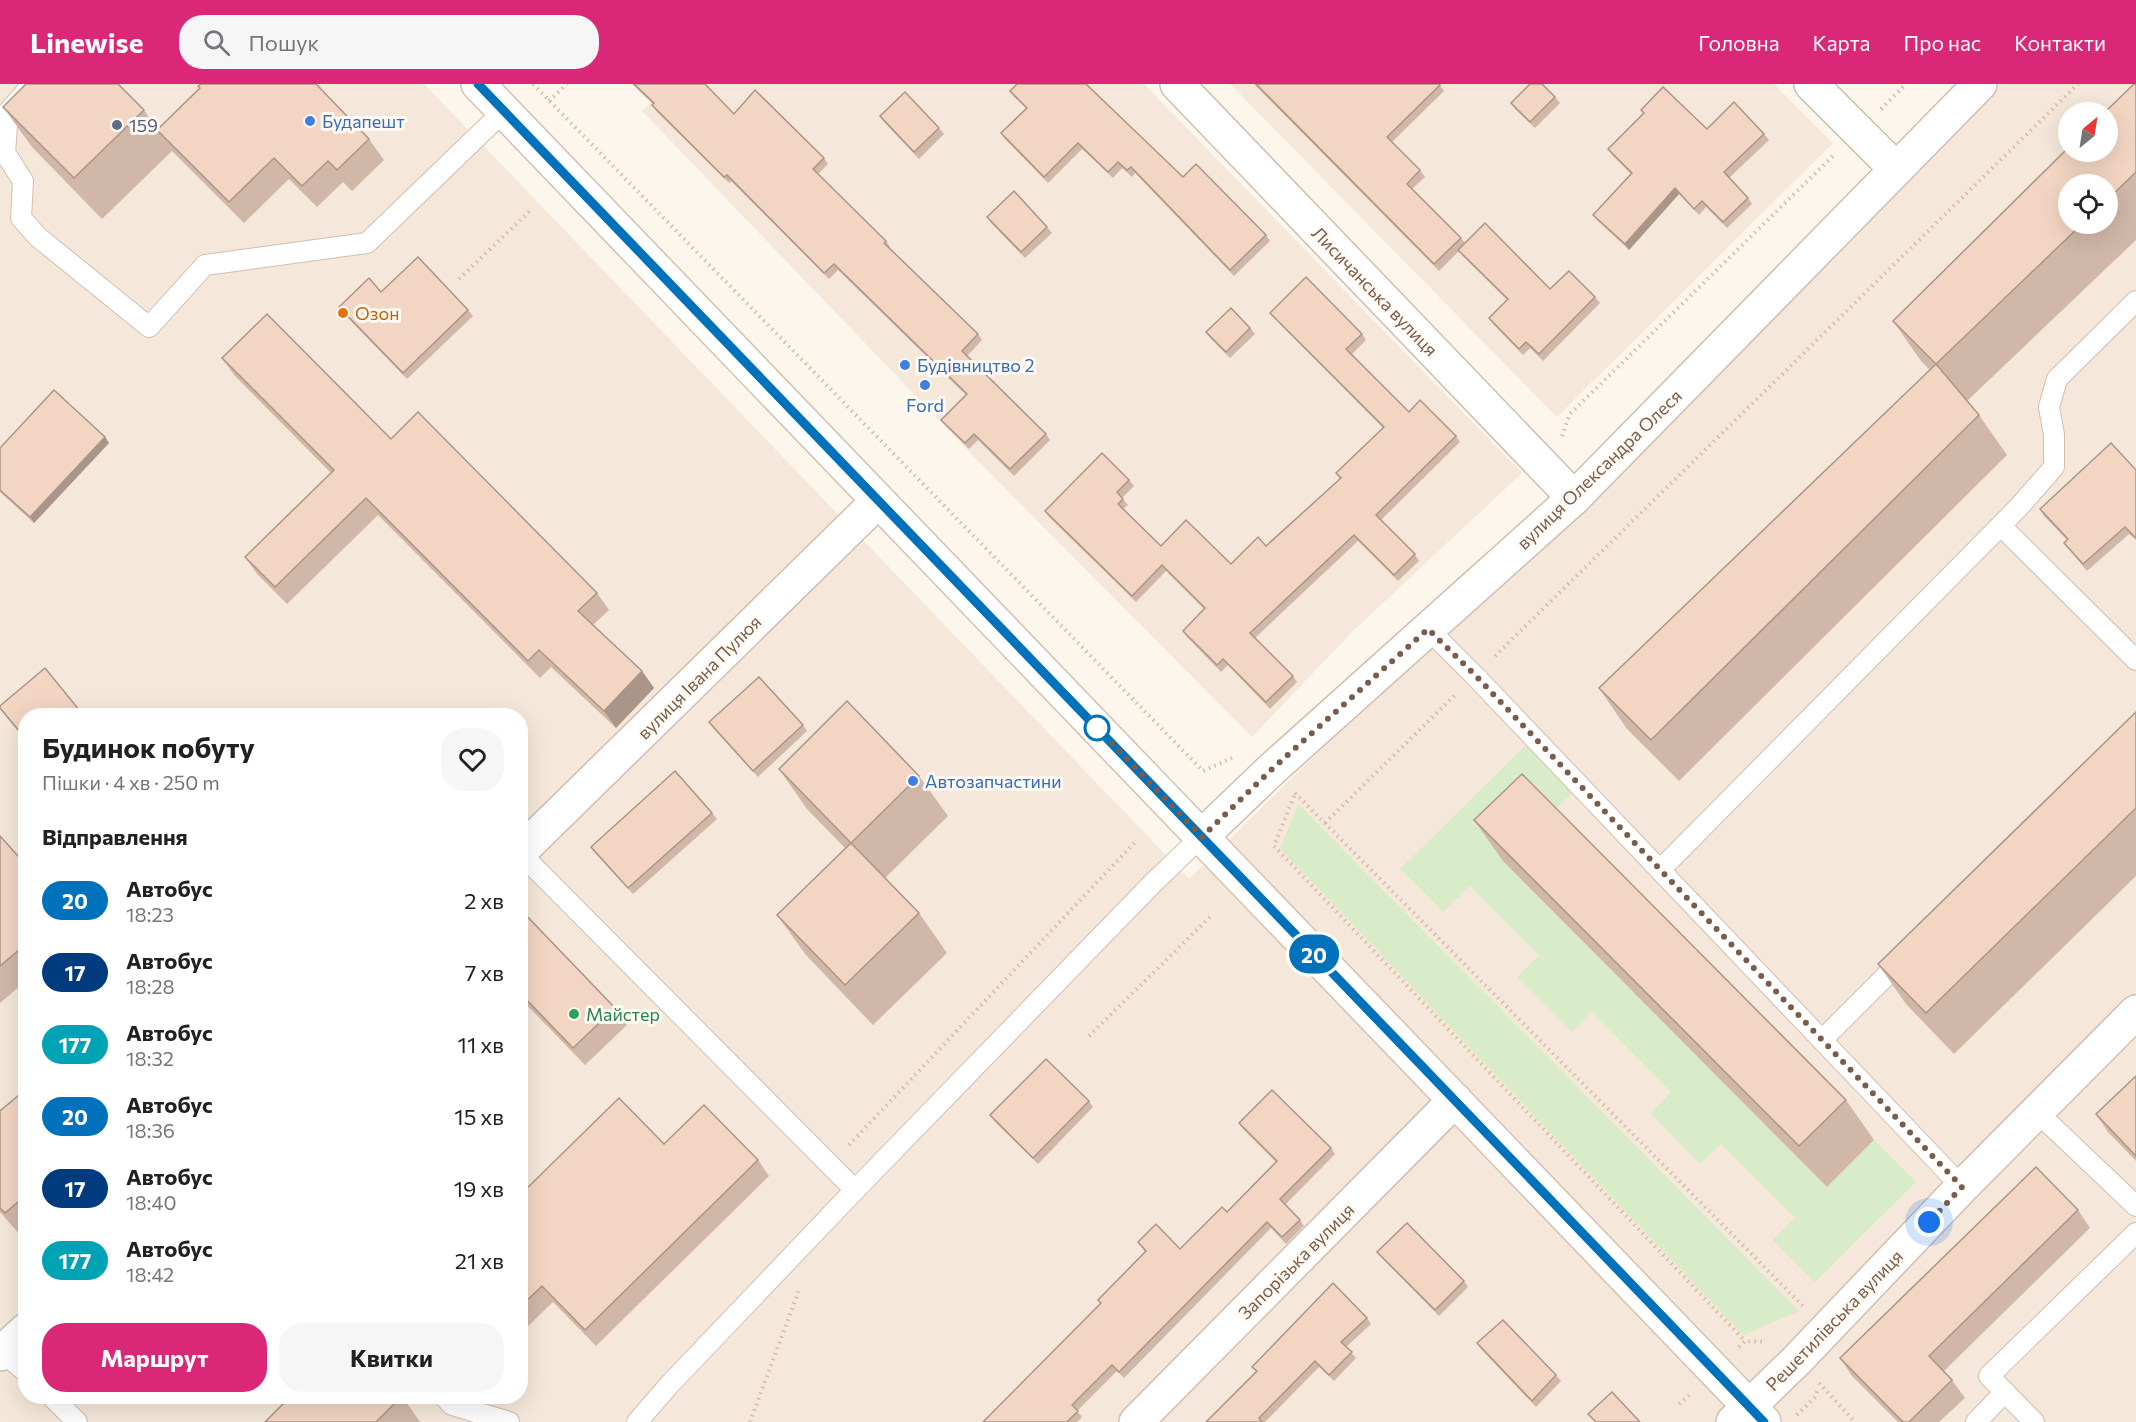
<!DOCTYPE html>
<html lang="uk">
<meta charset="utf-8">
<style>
:root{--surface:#fff;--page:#f6f6f6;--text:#202124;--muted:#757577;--accent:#db2777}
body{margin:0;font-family:Commissioner,sans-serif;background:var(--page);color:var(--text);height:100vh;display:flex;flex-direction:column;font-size:22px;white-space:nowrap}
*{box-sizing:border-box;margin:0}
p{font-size:20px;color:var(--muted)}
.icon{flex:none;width:33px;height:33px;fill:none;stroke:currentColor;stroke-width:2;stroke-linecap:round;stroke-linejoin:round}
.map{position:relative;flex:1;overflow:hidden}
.side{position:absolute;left:18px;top:624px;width:510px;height:696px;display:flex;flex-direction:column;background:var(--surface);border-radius:24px;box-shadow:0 6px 24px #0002}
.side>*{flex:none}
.badge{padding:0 12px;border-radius:20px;font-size:21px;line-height:39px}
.needle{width:39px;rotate:30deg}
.controls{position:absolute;left:2058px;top:18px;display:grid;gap:12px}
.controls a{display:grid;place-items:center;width:60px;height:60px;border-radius:50%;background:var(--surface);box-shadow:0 6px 24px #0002;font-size:30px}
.you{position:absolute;width:30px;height:30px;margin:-15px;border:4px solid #fff;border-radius:50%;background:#1a73e8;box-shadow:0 0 0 9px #1a73e833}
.map>.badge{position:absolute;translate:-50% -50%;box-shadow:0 0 0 3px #fff}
h2{padding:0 24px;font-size:22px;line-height:54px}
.round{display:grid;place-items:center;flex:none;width:63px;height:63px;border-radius:24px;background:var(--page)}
.head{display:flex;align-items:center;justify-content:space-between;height:102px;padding:0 24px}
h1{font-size:28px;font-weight:700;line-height:45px}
.primary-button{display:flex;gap:12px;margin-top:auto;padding:12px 24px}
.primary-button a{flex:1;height:69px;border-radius:24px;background:var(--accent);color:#fff;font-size:24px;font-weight:700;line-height:69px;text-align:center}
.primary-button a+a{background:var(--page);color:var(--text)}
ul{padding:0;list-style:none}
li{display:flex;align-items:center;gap:18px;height:72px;padding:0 24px}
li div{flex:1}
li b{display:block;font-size:22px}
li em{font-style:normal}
li .badge{min-width:66px;font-weight:700;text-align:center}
header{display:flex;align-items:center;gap:36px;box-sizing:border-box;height:84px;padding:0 30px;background:var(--accent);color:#fff}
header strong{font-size:28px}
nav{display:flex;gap:33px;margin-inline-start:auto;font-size:21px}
.search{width:420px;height:54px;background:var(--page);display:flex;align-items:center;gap:15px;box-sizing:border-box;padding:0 21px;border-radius:24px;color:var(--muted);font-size:22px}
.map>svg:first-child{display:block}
.residential{fill:#f5e8da;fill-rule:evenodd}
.green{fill:#d8ecc9}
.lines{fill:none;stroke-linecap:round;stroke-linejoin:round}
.lane-casing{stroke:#d1beb0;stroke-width:22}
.street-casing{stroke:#d1beb0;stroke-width:36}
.secondary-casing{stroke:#d6c0b0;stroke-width:36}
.path{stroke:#d9b8a5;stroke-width:4;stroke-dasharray:1.5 4.5;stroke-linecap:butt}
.lane{stroke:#fff;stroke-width:20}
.street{stroke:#fff;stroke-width:33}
.secondary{stroke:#fff;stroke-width:33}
.wall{fill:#d1b7a8;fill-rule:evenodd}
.shaded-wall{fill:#aa9588}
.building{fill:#f3d5c3;stroke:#aa9588;stroke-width:1.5}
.line-casing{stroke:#fff;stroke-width:14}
.line{stroke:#0072bc;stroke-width:9}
.walk{stroke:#7a5c4d;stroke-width:6;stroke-dasharray:0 10.8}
.shop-dot{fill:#3f7fe0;stroke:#fffaf3;stroke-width:2}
.service-dot{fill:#5c6f8a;stroke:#fffaf3;stroke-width:2}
.food-dot{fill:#e8710a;stroke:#fffaf3;stroke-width:2}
.stop-dot{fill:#fff;stroke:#0072bc;stroke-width:3}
.leisure-dot{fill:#2e9e5b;stroke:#fffaf3;stroke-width:2}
.labels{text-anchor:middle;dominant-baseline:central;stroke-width:6;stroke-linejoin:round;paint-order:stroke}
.shop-label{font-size:18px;fill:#366cbe;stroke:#fffaf3;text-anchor:start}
.service-label{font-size:18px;fill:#4e5e75;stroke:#fffaf3;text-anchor:start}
.street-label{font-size:18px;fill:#7a5c4d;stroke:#fffaf3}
.food-label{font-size:18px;fill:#c56008;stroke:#fffaf3;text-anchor:start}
.leisure-label{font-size:18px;fill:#27864d;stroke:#fffaf3;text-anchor:start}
</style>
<header>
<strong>Linewise</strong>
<div class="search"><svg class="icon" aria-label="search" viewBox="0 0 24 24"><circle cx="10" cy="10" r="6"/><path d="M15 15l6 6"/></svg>Пошук</div>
<nav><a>Головна</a><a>Карта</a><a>Про нас</a><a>Контакти</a></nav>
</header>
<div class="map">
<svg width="2136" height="1338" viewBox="0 0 2136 1338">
<rect width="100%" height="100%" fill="#fdf6ec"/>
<g class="residential">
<path d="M0,0h424l765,795 810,-795h137v1338h-2136zM2068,28h40v40h-40zM2068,100h40v40h-40zM26,632h494v680h-494z"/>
<path d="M669,0h475l378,389 -170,159 -100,105 -269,-271 -341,-355z"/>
<path d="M1230,0h544l59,59 -276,274z"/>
</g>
<g class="green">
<path d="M1530,657l47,47 -74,73 324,326 47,-47 42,42 -101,100 -42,-42 22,-22 -74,-74 -21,20 -50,-51 21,-21 -79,-80 -20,20 -55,-55 22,-22 -69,-69 -27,26 -43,-43z"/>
<path d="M1298,720l501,507 -56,24 -463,-487z"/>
</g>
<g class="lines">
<g class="lane-casing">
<g id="lane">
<path d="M33,0l-25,28 -3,41 18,28 -2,37 17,19 111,90 56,-62 162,-22 137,-132"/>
<path d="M2001,442l135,134"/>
<path d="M1428,545l47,47 487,511"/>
<path d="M520,769l335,337"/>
<path d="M1660,786l358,-362 36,-41v-32l-5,-28 8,-28 79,-78"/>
<path d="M1822,956l83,-83"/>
<path d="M2038,1029l98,93"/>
<path d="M2,1268l24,20"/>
<path d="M51,1312l26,26"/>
<path d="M444,1312l8,9 57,17"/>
<path d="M637,1338l33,-38 185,-194 299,-308 47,-45"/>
<path d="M1976,1338l29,-30"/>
<path d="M2034,1338l-45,-46 147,-143"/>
</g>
</g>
<g class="street-casing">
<g id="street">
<path d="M1177,0l397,414"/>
<path d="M1811,0l85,85"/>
<path d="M1201,753l71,-68 302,-271 406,-414"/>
<path d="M520,768l358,-351"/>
<path d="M0,1270l26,-24"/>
<path d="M1136,1338l319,-322"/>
<path d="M1733,1338l64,-62 165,-173 174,-175"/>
</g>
</g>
<g class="secondary-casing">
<path id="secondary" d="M478,0l1286,1338"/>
</g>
<g class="path">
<path d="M533,0l670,687 29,-13"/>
<path d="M549,17l18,-17"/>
<path d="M1881,25l25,-25"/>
<path d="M459,195l72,-69"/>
<path d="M1562,352l8,-22 265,-260"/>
<path d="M1495,572l583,-572"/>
<path d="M1295,709l508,513"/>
<path d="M1294,712l-20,50 471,495"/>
<path d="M1325,739l130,-128"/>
<path d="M1089,952l122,-120"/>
<path d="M849,1061l288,-305"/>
<path d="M1739,1263l6,-6 20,1"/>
<path d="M1819,1299l36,39"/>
<path d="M1679,1320l12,-10"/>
<path d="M1797,1331l19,-19 2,-7"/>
<path d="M750,1338l49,-132"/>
</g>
<use href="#lane" class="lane"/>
<use href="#street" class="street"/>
<use href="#secondary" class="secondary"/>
</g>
<g class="wall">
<path d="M632,0h73l29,30 90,44 4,6 -10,10 68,67 4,6 -1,1 89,86 4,6 -15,16 79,78 4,6 -36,36 -36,-36 -9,9 -23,-23 -5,-6 25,-25 -128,-125 -9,9 -98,-98 -2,2 -73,-72 -3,-7z"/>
<path d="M1254,0h185l5,7 -52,51 28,28 5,7 -13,12 49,49 4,5 85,46 45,8 5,6 -57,58 -13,-13 -7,7 -30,-31 -4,-6 18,-18 -44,-44 -4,-5 -20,20z"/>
<path d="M2136,0v156l-169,161 12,14 28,40 -328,326 -52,-52 -28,-41 331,-318 -9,-9 -28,-40zM2108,100v40h-40z"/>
<path d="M1010,7l173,86 83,58 4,6 -36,35 -99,-103 -3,4 -10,-9 -9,10 -31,-29 -34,34 -43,-44 -4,-6 25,-25 -12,-11z"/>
<path d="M1555,13l5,6 -25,25 -20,-19 -4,-6z"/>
<path d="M3,23l141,3 13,20 212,9 15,21 -32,31 -9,-9 -26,25 -28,-28 -45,44 -72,-72 -70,68 -70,-72z"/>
<path d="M1641,26l66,19 57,5 5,6 -40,38 19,20 4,6 -25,24 -21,-21 -7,8 -20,-21 -50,56 -31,-29 -5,-6 38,-41 -19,-19 -4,-6 36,-35z"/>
<path d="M880,32l59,12 5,6 -25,25 -35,-37z"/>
<path d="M987,133l60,10 5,6 -27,25 -34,-35z"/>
<path d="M381,208l87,18 5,6 -66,63 -64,-66 -4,-6z"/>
<path d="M1270,229l92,21 4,6 -14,14 57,58 47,24 4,6 -79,78 34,34 4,7 -21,20 -40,-40 -103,97 38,38 4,6 -27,27 -42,-44 -7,7 -34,-35 -4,-6 21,-22 -38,-38 -30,31 -87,-85 -4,-6 84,-31 5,6 -12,12 6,7 -5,4 38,37 70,18 35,-18 74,-67 -4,-6 47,-45 -108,-109z"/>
<path d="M1250,244l5,6 -25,24 -20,-20 -4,-6z"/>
<path d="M222,274l169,81 206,154 12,17 -16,15 49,46 12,17 -38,40 -65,-61 -11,11 -162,-163 -91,89 -30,-30 -12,-17 86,-84 -97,-98z"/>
<path d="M105,353l4,6 -75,80 -34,-31v-44z"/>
<path d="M2136,386v70l-7,-6 -42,37 -23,-28 3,-3 -23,-24 -4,-7z"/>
<path d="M0,624l26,8v25l-14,-17z"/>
<path d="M2136,628v164l-182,178 -48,-50 -28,-40z"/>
<path d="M709,638l94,3 4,6 -49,46 -45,-49z"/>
<path d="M779,685l140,7 29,40 -63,62 34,35 28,40 -74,72 -67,-70 -29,-40 69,-66 -39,-40z"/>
<path d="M712,729l5,6 -84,75 -38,-41 -4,-6z"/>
<path d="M1474,736l372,280 28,40 -47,47 -324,-326z"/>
<path d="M0,752l26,29v116l-26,22z"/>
<path d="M520,825l95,99 12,17 -42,40 -65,-67z"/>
<path d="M2136,992v85l-28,-29 -12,-18z"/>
<path d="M26,1005v143l-5,4 -21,-24v-101z"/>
<path d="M1089,1017l4,6 -55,57 -43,-42 -5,-7z"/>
<path d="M1239,1039l92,25 4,6 -50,51 15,15 4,6 -18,18 -15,-16 -147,150 -7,-7 -40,40 5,6 -5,5h-94l118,-119 -3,-3 47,-48 -7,-10 42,7 47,-37 49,-50 -33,-33z"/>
<path d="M758,1076l11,16 -173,170 -43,-44 -33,32v-139z"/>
<path d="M2078,1126l12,18 -146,143 8,9 13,18 -26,24h-41l-46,-46 -12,-18z"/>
<path d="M1377,1168l87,29 4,6 -29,29 -57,-58z"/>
<path d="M1367,1234l4,6 -25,23 10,11 -22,23 -15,-14 -54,55h-59l50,-50 -4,-5z"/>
<path d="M1477,1259l79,32 5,6 -25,26 -55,-58z"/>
<path d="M402,1312l18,26h-155z"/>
</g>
<g class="shaded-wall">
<path d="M1675,104l4,6 -50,56 -4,-6z"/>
<path d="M105,353l4,6 -75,80 -4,-6z"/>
<path d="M642,587l12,17 -38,40 -12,-17z"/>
</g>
<g class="building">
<path d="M26,0h92l26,26 -70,68 -71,-71z"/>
<path d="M201,0h115l53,55 -32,31 -9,-9 -26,25 -28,-28 -45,44 -72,-72 43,-42 -2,-2z"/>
<path d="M634,0h71l29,30 21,-24 69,68 -11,11 73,72 -2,2 94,91 -16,17 84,83 -36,35 -36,-35 -9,9 -24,-23 26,-26 -133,-130 -10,9 -97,-98 -3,2 -72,-72 2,-2z"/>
<path d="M1017,0h69l97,93 13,-13 70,71 -36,35 -99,-103 -4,3 -9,-8 -10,10 -30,-29 -34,34 -43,-44 26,-25 -17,-17z"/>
<path d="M1256,0h183l1,1 -53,52 33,33 -13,14 54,54 -27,26z"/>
<path d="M1530,0h12l13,13 -25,25 -19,-19z"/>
<path d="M2134,0h2v88l-28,27v-15h-40v40h14l-146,140 -43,-43 175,-173v4h40v-40h-3z"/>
<path d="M1663,3l44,42 27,-27 30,32 -40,38 24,26 -25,24 -21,-21 -8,8 -19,-21 -50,56 -32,-29 39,-42 -24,-24 36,-36 -3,-3z"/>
<path d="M905,8l34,36 -25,24 -34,-36z"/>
<path d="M1014,107l33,36 -26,25 -34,-35z"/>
<path d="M1485,139l65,66 19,-18 26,26 -56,57 -13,-12 -7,7 -30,-31 19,-19 -50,-49z"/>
<path d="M418,173l50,53 -65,63 -64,-66 30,-29 12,14z"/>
<path d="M1306,193l56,57 -16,15 63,63 11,-12 36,36 -80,79 39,39 -21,21 -40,-40 -104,98 43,43 -27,26 -43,-43 -6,6 -34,-34 22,-23 -43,-43 -30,31 -87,-85 57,-58 27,27 -12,12 6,7 -5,5 43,42 25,-26 45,44 27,-27 8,9 75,-68 -5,-5 48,-46 -114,-114z"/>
<path d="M1231,224l19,20 -24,24 -20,-20z"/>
<path d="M267,230l124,125 27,-27 179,181 -19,18 64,60 -38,40 -65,-61 -11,11 -162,-163 -91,89 -30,-30 89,-87 -112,-112z"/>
<path d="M1936,280l43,51 -328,325 -52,-52z"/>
<path d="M54,306l51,47 -75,80 -30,-27v-42z"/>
<path d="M2111,359l25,27v68l-11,-11 -42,37 -19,-21 4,-4 -28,-30z"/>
<path d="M45,584l39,48h-58v23l-26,-31v-2z"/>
<path d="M759,593l44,48 -50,46 -44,-49z"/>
<path d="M847,617l72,75 -68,67 -72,-74z"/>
<path d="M2136,628v96l-210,205 -48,-49z"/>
<path d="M675,687l37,42 -84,75 -37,-41z"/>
<path d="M1522,690l324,326 -47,46 -325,-326z"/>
<path d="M0,752l26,29v79l-26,22z"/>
<path d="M851,759l68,70 -74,72 -68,-70z"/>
<path d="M520,825l95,99 -42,40 -53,-55z"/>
<path d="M1046,975l43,42 -56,57 -43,-43z"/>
<path d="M2136,992v80l-40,-42z"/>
<path d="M26,1005v106l-21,18 -5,-5v-97z"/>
<path d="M1272,1006l59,58 -51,51 20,21 -18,17 -15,-15 -148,150 -7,-7 -40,40 6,6 -11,11h-84l118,-119 -3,-3 48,-49 -8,-9 18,-18 24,25 42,-42 5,5 50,-51 -38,-38z"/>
<path d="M619,1014l45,46 40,-39 54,55 -173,170 -43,-44 -22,21v-112z"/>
<path d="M2036,1083l42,43 -149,146 23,24 -43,42h-6l-63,-64z"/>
<path d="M1407,1139l57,58 -29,29 -58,-58z"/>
<path d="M1333,1199l34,35 -26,24 11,10 -23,23 -14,-14 -56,57 3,4h-56l51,-51 -5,-4z"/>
<path d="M1503,1236l53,55 -24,26 -55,-58z"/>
<path d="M1612,1308l28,30h-44l-8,-8z"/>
<path d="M291,1312h111l-26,26h-111z"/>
</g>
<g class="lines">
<g class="line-casing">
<path id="line" d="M478,0l1286,1338"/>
</g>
<use href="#line" class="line"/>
<path class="walk" d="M1097,644l105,109 70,-68 156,-140 47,46 487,512 -33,35"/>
</g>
<g class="shop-dot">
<circle cx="310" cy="37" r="6"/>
<circle cx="905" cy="281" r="6"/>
<circle cx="925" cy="301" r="6"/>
<circle cx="913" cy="697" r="6"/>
</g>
<circle class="service-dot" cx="117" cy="41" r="6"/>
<circle class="food-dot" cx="343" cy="229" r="6"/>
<circle class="stop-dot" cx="1097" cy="644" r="12"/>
<circle class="leisure-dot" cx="574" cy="930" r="6"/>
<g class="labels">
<g class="shop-label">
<text x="322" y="37">Будапешт</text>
<text x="917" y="281">Будівництво 2</text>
<text x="925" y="321" text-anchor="middle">Ford</text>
<text x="925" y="697">Автозапчастини</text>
</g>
<g class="service-label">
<text x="129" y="41">159</text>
</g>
<g class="street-label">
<text transform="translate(1375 207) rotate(46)">Лисичанська вулиця</text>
<text transform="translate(1599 385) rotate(-44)">вулиця Олександра Олеся</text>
<text transform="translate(699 593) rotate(-45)">вулиця Івана Пулюя</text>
<text transform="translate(1296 1177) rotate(-45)">Запорізька вулиця</text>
<text transform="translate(1834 1236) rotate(-46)">Решетилівська вулиця</text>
</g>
<g class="food-label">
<text x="355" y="229">Озон</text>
</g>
<g class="leisure-label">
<text x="586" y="930">Майстер</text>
</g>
</g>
</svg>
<div class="controls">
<a><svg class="needle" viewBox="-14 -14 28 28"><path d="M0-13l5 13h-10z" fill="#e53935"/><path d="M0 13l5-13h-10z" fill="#757577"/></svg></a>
<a><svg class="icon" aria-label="locate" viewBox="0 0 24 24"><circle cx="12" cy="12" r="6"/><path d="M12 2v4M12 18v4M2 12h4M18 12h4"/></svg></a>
</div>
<div class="you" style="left:1929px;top:1138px"></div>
<b class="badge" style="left:1314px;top:870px;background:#0072bc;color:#fff">20</b>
<section class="side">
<div class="head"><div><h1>Будинок побуту</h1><p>Пішки · 4 хв · 250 m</p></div><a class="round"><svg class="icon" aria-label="heart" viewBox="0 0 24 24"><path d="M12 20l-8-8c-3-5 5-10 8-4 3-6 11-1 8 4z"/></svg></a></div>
<h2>Відправлення</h2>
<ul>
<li><span class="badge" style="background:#0072bc;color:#fff">20</span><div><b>Автобус</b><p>18:23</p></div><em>2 хв</em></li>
<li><span class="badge" style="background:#003b80;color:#fff">17</span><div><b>Автобус</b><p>18:28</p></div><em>7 хв</em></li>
<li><span class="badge" style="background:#00a3b4;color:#fff">177</span><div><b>Автобус</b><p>18:32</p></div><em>11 хв</em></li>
<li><span class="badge" style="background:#0072bc;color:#fff">20</span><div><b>Автобус</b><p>18:36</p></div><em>15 хв</em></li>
<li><span class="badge" style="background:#003b80;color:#fff">17</span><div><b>Автобус</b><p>18:40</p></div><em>19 хв</em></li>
<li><span class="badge" style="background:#00a3b4;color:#fff">177</span><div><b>Автобус</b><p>18:42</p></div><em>21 хв</em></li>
</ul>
<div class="primary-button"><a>Маршрут</a><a>Квитки</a></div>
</section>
</div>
